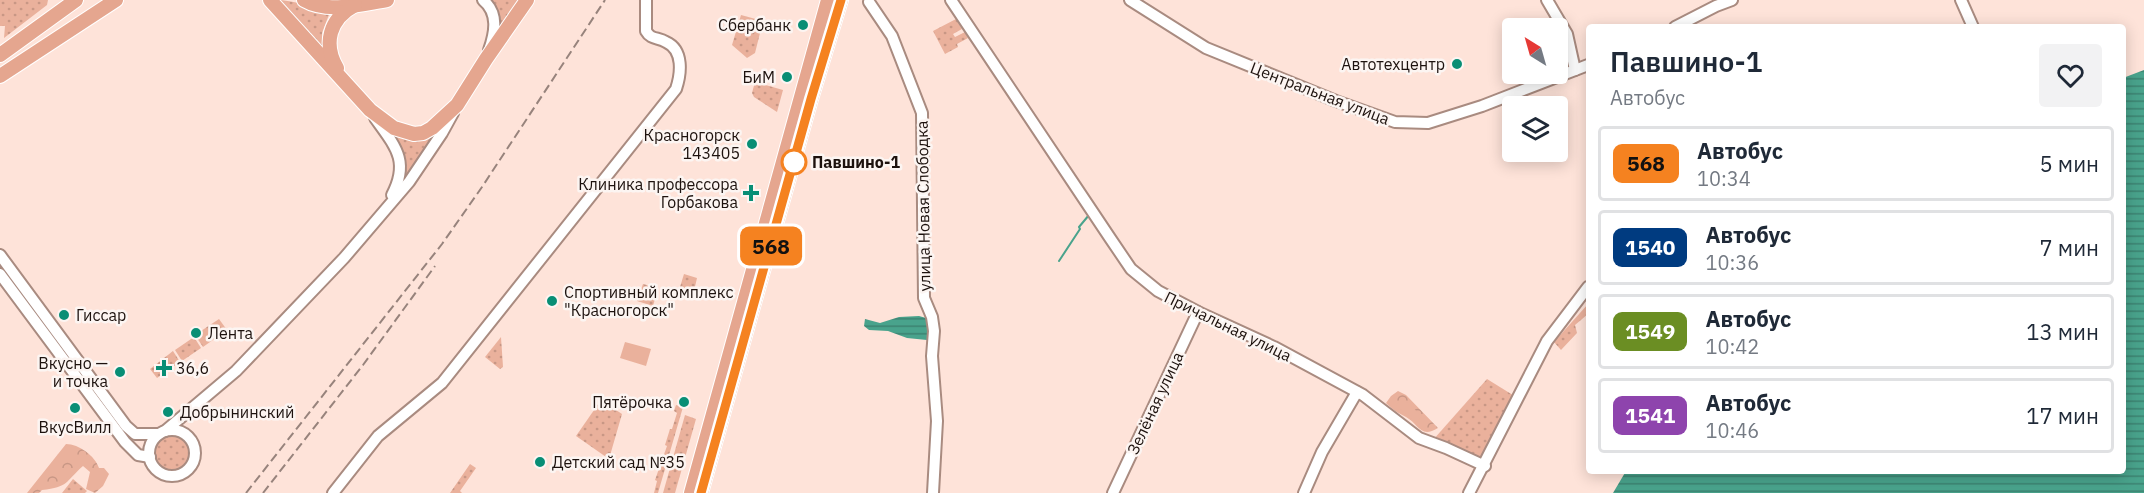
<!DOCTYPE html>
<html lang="ru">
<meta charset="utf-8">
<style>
:root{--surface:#fff;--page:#f2f2f3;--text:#1f2937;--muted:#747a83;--line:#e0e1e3}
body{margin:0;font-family:"IBM Plex Sans",sans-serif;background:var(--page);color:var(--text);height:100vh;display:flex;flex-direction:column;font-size:22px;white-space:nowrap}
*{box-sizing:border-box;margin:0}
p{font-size:20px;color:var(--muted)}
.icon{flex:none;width:33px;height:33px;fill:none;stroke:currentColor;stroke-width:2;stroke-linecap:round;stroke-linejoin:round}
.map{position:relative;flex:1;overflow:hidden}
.drawer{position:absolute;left:1586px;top:24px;width:540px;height:450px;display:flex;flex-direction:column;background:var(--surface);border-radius:6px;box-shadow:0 3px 15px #0003}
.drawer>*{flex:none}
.badge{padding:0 12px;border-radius:9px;font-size:21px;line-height:39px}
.needle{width:39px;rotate:323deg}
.buttons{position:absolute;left:1502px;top:18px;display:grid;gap:12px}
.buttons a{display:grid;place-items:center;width:66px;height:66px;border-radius:6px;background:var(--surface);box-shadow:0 3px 15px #0003;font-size:30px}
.map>.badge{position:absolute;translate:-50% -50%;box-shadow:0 0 0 3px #fff}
.round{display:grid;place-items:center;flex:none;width:63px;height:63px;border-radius:6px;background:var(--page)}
.overview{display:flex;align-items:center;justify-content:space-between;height:102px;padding:0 24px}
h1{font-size:28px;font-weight:600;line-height:45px}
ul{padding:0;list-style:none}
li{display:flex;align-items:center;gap:18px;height:75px;margin:0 12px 9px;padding:0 12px;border:3px solid var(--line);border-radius:6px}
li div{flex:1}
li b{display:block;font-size:22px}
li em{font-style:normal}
li .badge{min-width:66px;font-weight:700;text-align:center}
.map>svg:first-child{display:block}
.green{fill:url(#green-dots)}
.forest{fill:url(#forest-crowns)}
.pitch{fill:#eab19c}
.water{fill:url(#water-rules)}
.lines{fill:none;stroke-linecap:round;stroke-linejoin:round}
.stream{stroke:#49a38c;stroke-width:2}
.minor-casing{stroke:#a98b80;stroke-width:14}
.major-casing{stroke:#fff;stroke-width:16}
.minor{stroke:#fff;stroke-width:10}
.major{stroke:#e5a68f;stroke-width:14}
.rail{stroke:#97837c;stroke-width:2;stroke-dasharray:9 4.5;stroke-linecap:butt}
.line-casing{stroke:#fff;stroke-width:14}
.line{stroke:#f58220;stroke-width:9}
.poi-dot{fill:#088e75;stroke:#fcf5f2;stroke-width:2}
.stop-dot{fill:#fff;stroke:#f58220;stroke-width:3}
.labels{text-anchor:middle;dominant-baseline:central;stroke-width:5;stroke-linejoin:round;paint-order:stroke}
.poi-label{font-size:16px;fill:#1d120e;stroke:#fcf5f2;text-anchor:end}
.street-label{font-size:16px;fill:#1d120e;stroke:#fcf5f2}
.stop-label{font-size:16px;font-weight:bold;fill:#1d120e;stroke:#fcf5f2;text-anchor:start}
</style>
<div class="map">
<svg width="2144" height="493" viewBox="0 0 2144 493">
<defs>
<pattern id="green-dots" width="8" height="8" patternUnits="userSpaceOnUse" patternTransform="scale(1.5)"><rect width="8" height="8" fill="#eab19c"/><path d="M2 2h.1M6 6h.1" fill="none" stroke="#c89785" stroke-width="1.8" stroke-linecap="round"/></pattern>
<pattern id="forest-crowns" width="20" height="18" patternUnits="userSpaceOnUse" patternTransform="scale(1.5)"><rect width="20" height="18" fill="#eab19c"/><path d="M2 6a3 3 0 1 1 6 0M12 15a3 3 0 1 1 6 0" fill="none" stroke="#c89785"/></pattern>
<pattern id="water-rules" width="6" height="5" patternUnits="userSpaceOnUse" patternTransform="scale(1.5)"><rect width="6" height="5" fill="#49a38c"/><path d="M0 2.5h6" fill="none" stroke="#3c8371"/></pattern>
</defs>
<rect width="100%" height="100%" fill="#fee3d9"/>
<g class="green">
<path d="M0,0h48l-1,5 -43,33 1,-12h-5z"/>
<path d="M275,0c20,0 36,7 55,12l-8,21 2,21z"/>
<path d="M490,0h32l-22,29 -1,-15z"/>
<path d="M741,15l22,6 -8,32 -8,5 -15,-13z"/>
<path d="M956,19l6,10 -9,5 2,3 10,-5 3,6 -11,6 1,3 -13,7 -12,-23z"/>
<path d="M755,82l28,8 -6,22 -23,-15 -2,-4z"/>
<path d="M433,134l2,2 -29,41v-18l-11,-21 3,-2 17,4z"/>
<path d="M684,274l13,4 -3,13 -14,-4z"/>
<path d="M643,284l15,4 -5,18 -16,-5z"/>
<path d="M1588,304v10l-13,11 2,8 -16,17 -7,-8z"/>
<path d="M219,319l8,11 -24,17 -8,-12z"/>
<path d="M194,337l7,11 -19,13 -7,-11z"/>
<path d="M501,337l2,30 -3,2 -15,-12z"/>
<path d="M173,351l7,11 -23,16 -7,-9z"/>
<path d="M1487,379l29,18 -31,60h-12l-40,-17z"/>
<path d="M601,400l21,14 -13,45 -33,-23z"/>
<path d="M676,405l7,2 -25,86h-4l3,-12 -2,-1 12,-34 -2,-1 5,-16h2l5,-16 -3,-2z"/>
<path d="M685,415l11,4 -21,74h-12z"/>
<circle cx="172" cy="453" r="19"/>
<path d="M470,464l6,4 -16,23 2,2h-12z"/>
<path d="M73,479l14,12 -2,2h-23z"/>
</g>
<g class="forest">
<path d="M1398,391l8,4 32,33c-18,11 -19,-4 -32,-11 -8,-4 -13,-7 -20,-14l5,-7z"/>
<path d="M66,444c13,0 29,12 33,24h5l5,6 -6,12 -8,7 -9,-4 4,-17 -7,-6c-18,16 -14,21 -41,24l-3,3h-12z"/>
</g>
<g class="pitch">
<path d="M625,342l26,7 -5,17 -26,-8z"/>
<path d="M1402,398l20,18 -6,7 -20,-18z"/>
</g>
<g class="water">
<path d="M2144,70v423h-531l13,-22h496l1,-393z"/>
<path d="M919,316l7,2 2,11 -1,11 -20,-2 -19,-7 -19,-1 -5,-4 1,-7 15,4 19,-6z"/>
</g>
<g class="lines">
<path class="stream" d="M1059,261l21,-32 -1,-2 10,-12"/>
<g class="minor-casing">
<g id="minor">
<path d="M483,0c16,13 12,33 6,50"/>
<path d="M951,0l159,238 21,31 27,22 40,21 76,35 89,48 56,43 27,10 39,18"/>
<path d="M1130,0l76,48 130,53 59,21 33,1 54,-17 106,-41"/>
<path d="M1547,0l20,34 8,36"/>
<path d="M1961,0l12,27"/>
<path d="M869,2l23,34 30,77 2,185 8,19 2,14 -2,25 5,65 -4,72"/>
<path d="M1675,27l41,-21 16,-6"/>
<path d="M375,118c20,28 35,43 17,77"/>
<path d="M0,255l126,171 9,8h24"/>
<path d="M0,274l125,168 13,13 12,2"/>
<circle cx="172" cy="453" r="23"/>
<path d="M165,431l71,-60 108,-113 65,-76 33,-49 11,-20"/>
<path d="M333,493l45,-57 64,-53 234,-294c5,-15 8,-39 -10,-47 -8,-5 -15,-2 -20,-11v-31"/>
<path d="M1113,493l85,-181"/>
<path d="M1304,493l18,-41 35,-60"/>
<path d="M1469,493l78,-152 41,-54"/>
</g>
</g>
<g class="major-casing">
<g id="major">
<path d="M270,0l100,110 24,18 20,6 9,-1 9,-5 25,-23 29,-46 41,-59"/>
<path d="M304,0c24,14 58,4 83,0"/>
<path d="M0,55l76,-55"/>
<path d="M337,68c-14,-24 -8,-49 18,-63"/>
<path d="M0,76l116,-76"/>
<path d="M691,493l137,-493"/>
<path d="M701,493l110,-394 30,-99"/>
</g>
</g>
<use href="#minor" class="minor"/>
<use href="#major" class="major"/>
<g class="rail">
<path d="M246,493l196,-249 40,-57 123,-187"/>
<path d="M263,493l100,-128 72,-99"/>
</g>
</g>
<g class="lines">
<g class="line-casing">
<path id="line" d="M701,493l110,-394 30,-99"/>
</g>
<use href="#line" class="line"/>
</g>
<g class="poi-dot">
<circle cx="803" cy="25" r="6"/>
<circle cx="1457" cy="64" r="6"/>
<circle cx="787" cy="77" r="6"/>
<circle cx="752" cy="144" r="6"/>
<path d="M748 184h6v6h6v6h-6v6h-6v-6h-6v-6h6z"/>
<circle cx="552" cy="301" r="6"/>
<circle cx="64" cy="315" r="6"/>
<circle cx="196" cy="333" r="6"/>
<path d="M161 359h6v6h6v6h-6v6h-6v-6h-6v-6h6z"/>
<circle cx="120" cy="372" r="6"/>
<circle cx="684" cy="402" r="6"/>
<circle cx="75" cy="408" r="6"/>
<circle cx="168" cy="412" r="6"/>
<circle cx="540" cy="462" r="6"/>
</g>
<circle class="stop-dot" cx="794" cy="162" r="12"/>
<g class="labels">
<g class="poi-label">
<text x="791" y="25">Сбербанк</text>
<text x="1445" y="64">Автотехцентр</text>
<text x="775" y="77">БиМ</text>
<text x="740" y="135">Красногорск<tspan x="740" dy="18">143405</tspan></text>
<text x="738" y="184">Клиника профессора<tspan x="738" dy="18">Горбакова</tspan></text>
<text x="564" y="292" text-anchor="start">Спортивный комплекс<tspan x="564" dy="18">"Красногорск"</tspan></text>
<text x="76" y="315" text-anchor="start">Гиссар</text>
<text x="208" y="333" text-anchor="start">Лента</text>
<text x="108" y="363">Вкусно —<tspan x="108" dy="18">и точка</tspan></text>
<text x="176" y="368" text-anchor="start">36,6</text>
<text x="672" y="402">Пятёрочка</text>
<text x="180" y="412" text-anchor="start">Добрынинский</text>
<text x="75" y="427" text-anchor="middle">ВкусВилл</text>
<text x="552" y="462" text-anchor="start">Детский сад №35</text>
</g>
<g class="street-label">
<text transform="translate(1320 93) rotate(21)">Центральная улица</text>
<text transform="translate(923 206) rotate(-91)">улица Новая Слободка</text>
<text transform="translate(1228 326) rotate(26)">Причальная улица</text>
<text transform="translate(1155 403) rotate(-65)">Зелёная улица</text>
</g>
<g class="stop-label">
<text x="812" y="162">Павшино-1</text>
</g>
</g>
</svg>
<div class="buttons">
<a><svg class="needle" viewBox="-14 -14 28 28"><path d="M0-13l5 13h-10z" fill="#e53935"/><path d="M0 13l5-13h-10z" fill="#747a83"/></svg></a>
<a><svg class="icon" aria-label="layers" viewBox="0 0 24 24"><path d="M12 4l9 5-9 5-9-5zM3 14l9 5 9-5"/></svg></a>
</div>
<b class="badge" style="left:771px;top:246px;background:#f58220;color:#111">568</b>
<section class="drawer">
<div class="overview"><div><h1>Павшино-1</h1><p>Автобус</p></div><a class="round"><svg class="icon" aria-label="heart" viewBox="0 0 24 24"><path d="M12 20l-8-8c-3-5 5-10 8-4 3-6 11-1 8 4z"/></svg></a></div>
<ul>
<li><span class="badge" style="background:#f58220;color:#111">568</span><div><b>Автобус</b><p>10:34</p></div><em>5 мин</em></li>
<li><span class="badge" style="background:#003b80;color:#fff">1540</span><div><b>Автобус</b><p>10:36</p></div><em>7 мин</em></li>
<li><span class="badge" style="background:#6b8e23;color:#fff">1549</span><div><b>Автобус</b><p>10:42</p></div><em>13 мин</em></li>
<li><span class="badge" style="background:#8e44ad;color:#fff">1541</span><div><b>Автобус</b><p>10:46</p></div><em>17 мин</em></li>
</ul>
</section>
</div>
